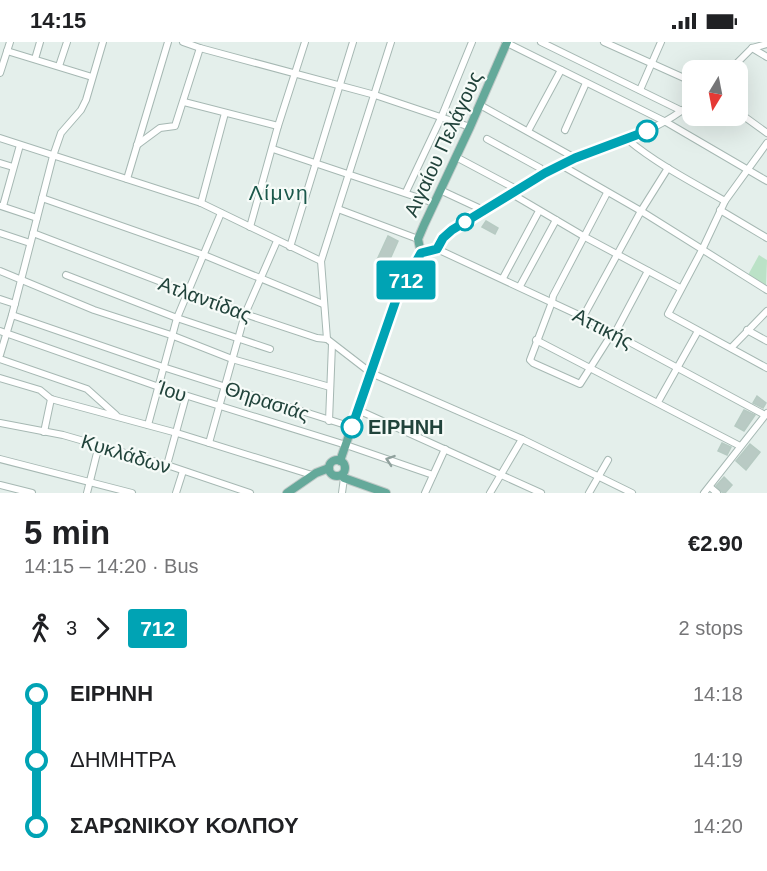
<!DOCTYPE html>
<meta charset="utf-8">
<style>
:root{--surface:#fff;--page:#f2f2f2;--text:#202124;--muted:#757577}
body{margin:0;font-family:Arial,sans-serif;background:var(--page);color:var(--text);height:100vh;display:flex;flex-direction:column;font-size:22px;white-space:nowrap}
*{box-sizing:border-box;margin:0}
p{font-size:20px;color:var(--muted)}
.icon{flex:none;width:33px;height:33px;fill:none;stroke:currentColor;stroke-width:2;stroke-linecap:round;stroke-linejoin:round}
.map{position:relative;height:451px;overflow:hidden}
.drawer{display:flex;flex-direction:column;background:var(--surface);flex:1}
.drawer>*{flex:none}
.badge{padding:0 12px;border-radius:4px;font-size:21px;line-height:39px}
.needle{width:39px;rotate:190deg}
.controls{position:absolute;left:682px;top:18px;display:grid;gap:12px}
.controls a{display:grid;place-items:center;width:66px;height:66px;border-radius:12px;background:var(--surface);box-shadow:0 6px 24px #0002;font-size:30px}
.map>.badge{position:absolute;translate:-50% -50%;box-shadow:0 0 0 3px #fff}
.legs{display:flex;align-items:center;gap:9px;height:66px;padding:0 24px;font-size:20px}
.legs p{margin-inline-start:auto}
.head{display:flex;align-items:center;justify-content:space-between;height:102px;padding:0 24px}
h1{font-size:33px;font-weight:600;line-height:45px}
ul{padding:0 24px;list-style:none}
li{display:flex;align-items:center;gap:21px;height:66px;font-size:22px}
li i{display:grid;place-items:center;width:9px;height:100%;margin:0 8px;background:currentColor}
li i::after{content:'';width:15px;height:15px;margin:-8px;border:4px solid;border-radius:50%;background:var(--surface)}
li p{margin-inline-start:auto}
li:first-child i{background:linear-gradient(#0000 50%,currentColor 0)}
li:last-child i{background:linear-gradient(currentColor 50%,#0000 0)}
.status{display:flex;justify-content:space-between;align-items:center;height:42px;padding:0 30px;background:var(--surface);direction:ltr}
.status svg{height:16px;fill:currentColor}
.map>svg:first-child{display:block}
.green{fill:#bbe2c7}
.building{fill:#b9cac4;stroke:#b6cac2;stroke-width:1.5}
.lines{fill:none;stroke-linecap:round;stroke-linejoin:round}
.minor-casing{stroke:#a6b8b3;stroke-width:8}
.major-casing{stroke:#c1cac8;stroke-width:10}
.minor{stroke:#fff;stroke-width:6}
.major{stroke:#64a99a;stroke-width:8}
.oneway{stroke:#90a19d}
.line-1-casing{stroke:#fff;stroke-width:14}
.line-1{stroke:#00a3b4;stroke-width:9}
.stop-1-dot{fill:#fff;stroke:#00a3b4;stroke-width:3}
.labels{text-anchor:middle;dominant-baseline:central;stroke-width:4.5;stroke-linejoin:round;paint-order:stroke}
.street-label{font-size:20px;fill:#21433b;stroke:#f6fbf8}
.stop-label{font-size:20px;font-weight:bold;fill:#21433b;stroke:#f6fbf8;text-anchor:start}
.neighbourhood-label{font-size:21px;letter-spacing:1.5px;fill:#1b584b;stroke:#f6fbf8}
</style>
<div class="status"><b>14:15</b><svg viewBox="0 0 49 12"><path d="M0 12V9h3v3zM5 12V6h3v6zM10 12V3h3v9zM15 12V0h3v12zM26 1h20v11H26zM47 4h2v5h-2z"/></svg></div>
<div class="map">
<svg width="767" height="451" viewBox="0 0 767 451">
<rect width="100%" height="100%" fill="#e4efeb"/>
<path class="green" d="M759,213l8,5 -1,26 -18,-11z"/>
<g class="building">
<path d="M486,179l12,7 -3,6 -13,-7z"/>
<path d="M388,194l10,5 -11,25 -11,-4z"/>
<path d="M757,354l9,7 -3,5 -10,-5z"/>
<path d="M744,368l11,5 -11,16 -9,-5z"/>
<path d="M722,401l9,4 -4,8 -9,-4z"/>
<path d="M750,402l10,8 -14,18 -10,-9z"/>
<path d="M724,435l8,8 -7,8 -3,-1 -6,-6z"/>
</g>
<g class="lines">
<g class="minor-casing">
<g id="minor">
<path d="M183,0l17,6 175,47 95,32"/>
<path d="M505,0l161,80 101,59"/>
<path d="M541,0l141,69"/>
<path d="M604,0l89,40"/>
<path d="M752,6l15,9"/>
<path d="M7,9l85,26"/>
<path d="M35,17l5,-17"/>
<path d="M59,24l8,-24"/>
<path d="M730,28l22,-22 15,-4"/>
<path d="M0,31l10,-31"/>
<path d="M640,48l21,-48"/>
<path d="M184,60l94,24"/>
<path d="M480,63l95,53"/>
<path d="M738,70l29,21"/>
<path d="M565,88l21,-47"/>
<path d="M528,89l33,-61"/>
<path d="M0,96l201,65 120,58"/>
<path d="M487,97l53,29 5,5"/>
<path d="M628,98c29,24 64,42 97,61"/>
<path d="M767,101l-42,58 -23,49 -34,64 99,54"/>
<path d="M137,103l23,-17 15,-2 25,-78"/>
<path d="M273,107l161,54"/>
<path d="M456,115l62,33"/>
<path d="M0,121l13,4"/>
<path d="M561,123l80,46 126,79"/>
<path d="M127,137l41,-137"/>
<path d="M440,148l43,20"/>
<path d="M406,150l35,-74 31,-76"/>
<path d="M607,151l-54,103 -1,6 -22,58 3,3 47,21 33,-52"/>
<path d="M512,152l73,43 95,51"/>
<path d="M42,156l162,57 119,49"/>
<path d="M201,161l24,-90"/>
<path d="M1,164l36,12"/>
<path d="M3,164l17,-61"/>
<path d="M338,167l80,30"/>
<path d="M720,168l47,28"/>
<path d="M250,185l28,-101 27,-84"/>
<path d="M0,191l30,10"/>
<path d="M33,191l212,81 72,24 10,1 44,34 151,66 110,54"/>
<path d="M290,205l63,-205"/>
<path d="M437,207l146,68 182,98"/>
<path d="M421,211c23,-6 16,-12 32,-24 28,-20 61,-38 91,-55 50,-28 104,-34 149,-72"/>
<path d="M0,229l94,39 77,25 61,24 98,28"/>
<path d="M66,233l111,43 93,31"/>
<path d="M503,236l36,-67"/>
<path d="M520,244l36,-66"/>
<path d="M0,257l15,5"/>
<path d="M12,273l151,52 189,60"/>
<path d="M583,275l58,-106 27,-43"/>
<path d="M747,288l20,11"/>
<path d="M0,289l159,56 187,58 87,30"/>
<path d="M615,291l33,-62"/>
<path d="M327,297l-6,-78 70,-219"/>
<path d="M536,298l204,106"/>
<path d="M731,306l36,-37"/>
<path d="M0,313l12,-40 41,-159 8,-23 20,-23 5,-10 17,-58"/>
<path d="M0,317l87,30 29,26"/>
<path d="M0,336l40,12 11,9 126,34 135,42"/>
<path d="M658,360l40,-71"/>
<path d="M358,368l183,83"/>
<path d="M329,379l3,-77"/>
<path d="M0,381l63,12 104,30 83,28"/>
<path d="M148,383l29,-107 44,-105"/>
<path d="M44,390l7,-33"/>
<path d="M209,401l36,-129 32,-73"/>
<path d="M0,417l132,34"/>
<path d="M167,423l19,-69"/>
<path d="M0,443l32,8"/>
<path d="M710,445l7,6"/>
<path d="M87,451l12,-48"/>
<path d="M176,451l7,-22"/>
<path d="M342,451l2,-15"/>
<path d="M425,451l20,-44"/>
<path d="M490,451l32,-54"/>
<path d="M589,451l19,-33"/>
<path d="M704,451l63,-80"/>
</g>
</g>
<g class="major-casing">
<g id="major">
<circle cx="337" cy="426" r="8"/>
<path d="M340,419l58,-166 23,-42 -3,-14 6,-14 46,-98 37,-85"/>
<path d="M342,433l2,3 42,15"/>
<path d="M287,451l29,-20 13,-5"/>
</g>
</g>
<use href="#minor" class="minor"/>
<use href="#major" class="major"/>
</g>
<defs><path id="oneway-chevron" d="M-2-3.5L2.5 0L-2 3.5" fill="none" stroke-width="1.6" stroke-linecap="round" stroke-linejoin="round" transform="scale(1.5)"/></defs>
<use class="oneway" href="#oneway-chevron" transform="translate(390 418) rotate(-161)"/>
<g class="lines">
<g class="line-1-casing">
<path id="line-1" d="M352,385l46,-133 23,-41 16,-4 6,-11 9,-8 93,-57 30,-15 72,-27"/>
</g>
<use href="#line-1" class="line-1"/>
</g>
<g class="stop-1-dot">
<circle cx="647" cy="89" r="10"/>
<circle cx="465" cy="180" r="8"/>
<circle cx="352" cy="385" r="10"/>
</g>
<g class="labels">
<g class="street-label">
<text transform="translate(443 102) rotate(-65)">Αιγαίου Πελάγους</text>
<text transform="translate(205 257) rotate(20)">Ατλαντίδας</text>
<text transform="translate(603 286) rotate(27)">Αττικής</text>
<text transform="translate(172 349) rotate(18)">Ίου</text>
<text transform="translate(267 359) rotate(18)">Θηρασιάς</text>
<text transform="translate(126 412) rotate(17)">Κυκλάδων</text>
</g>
<g class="stop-label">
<text x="368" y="385">ΕΙΡΗΝΗ</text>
</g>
<g class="neighbourhood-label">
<text x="279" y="150">Λίμνη</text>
</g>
</g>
</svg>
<div class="controls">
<a><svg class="needle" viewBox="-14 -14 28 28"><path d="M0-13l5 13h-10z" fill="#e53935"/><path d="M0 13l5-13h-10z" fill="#757577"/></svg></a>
</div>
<b class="badge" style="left:406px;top:238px;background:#00a3b4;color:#fff">712</b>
</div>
<section class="drawer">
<div class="head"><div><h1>5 min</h1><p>14:15 – 14:20 · Bus</p></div><b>€2.90</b></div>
<div class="legs"><svg class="icon" aria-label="walk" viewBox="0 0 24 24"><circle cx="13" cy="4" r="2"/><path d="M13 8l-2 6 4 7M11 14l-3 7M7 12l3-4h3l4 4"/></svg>3<svg class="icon" aria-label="forward" viewBox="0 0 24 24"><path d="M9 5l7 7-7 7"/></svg><b class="badge" style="background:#00a3b4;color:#fff">712</b><p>2 stops</p></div>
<ul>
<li><i style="color:#00a3b4"></i><b>ΕΙΡΗΝΗ</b><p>14:18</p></li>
<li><i style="color:#00a3b4"></i><span>ΔΗΜΗΤΡΑ</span><p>14:19</p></li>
<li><i style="color:#00a3b4"></i><b>ΣΑΡΩΝΙΚΟΥ ΚΟΛΠΟΥ</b><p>14:20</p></li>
</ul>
</section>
